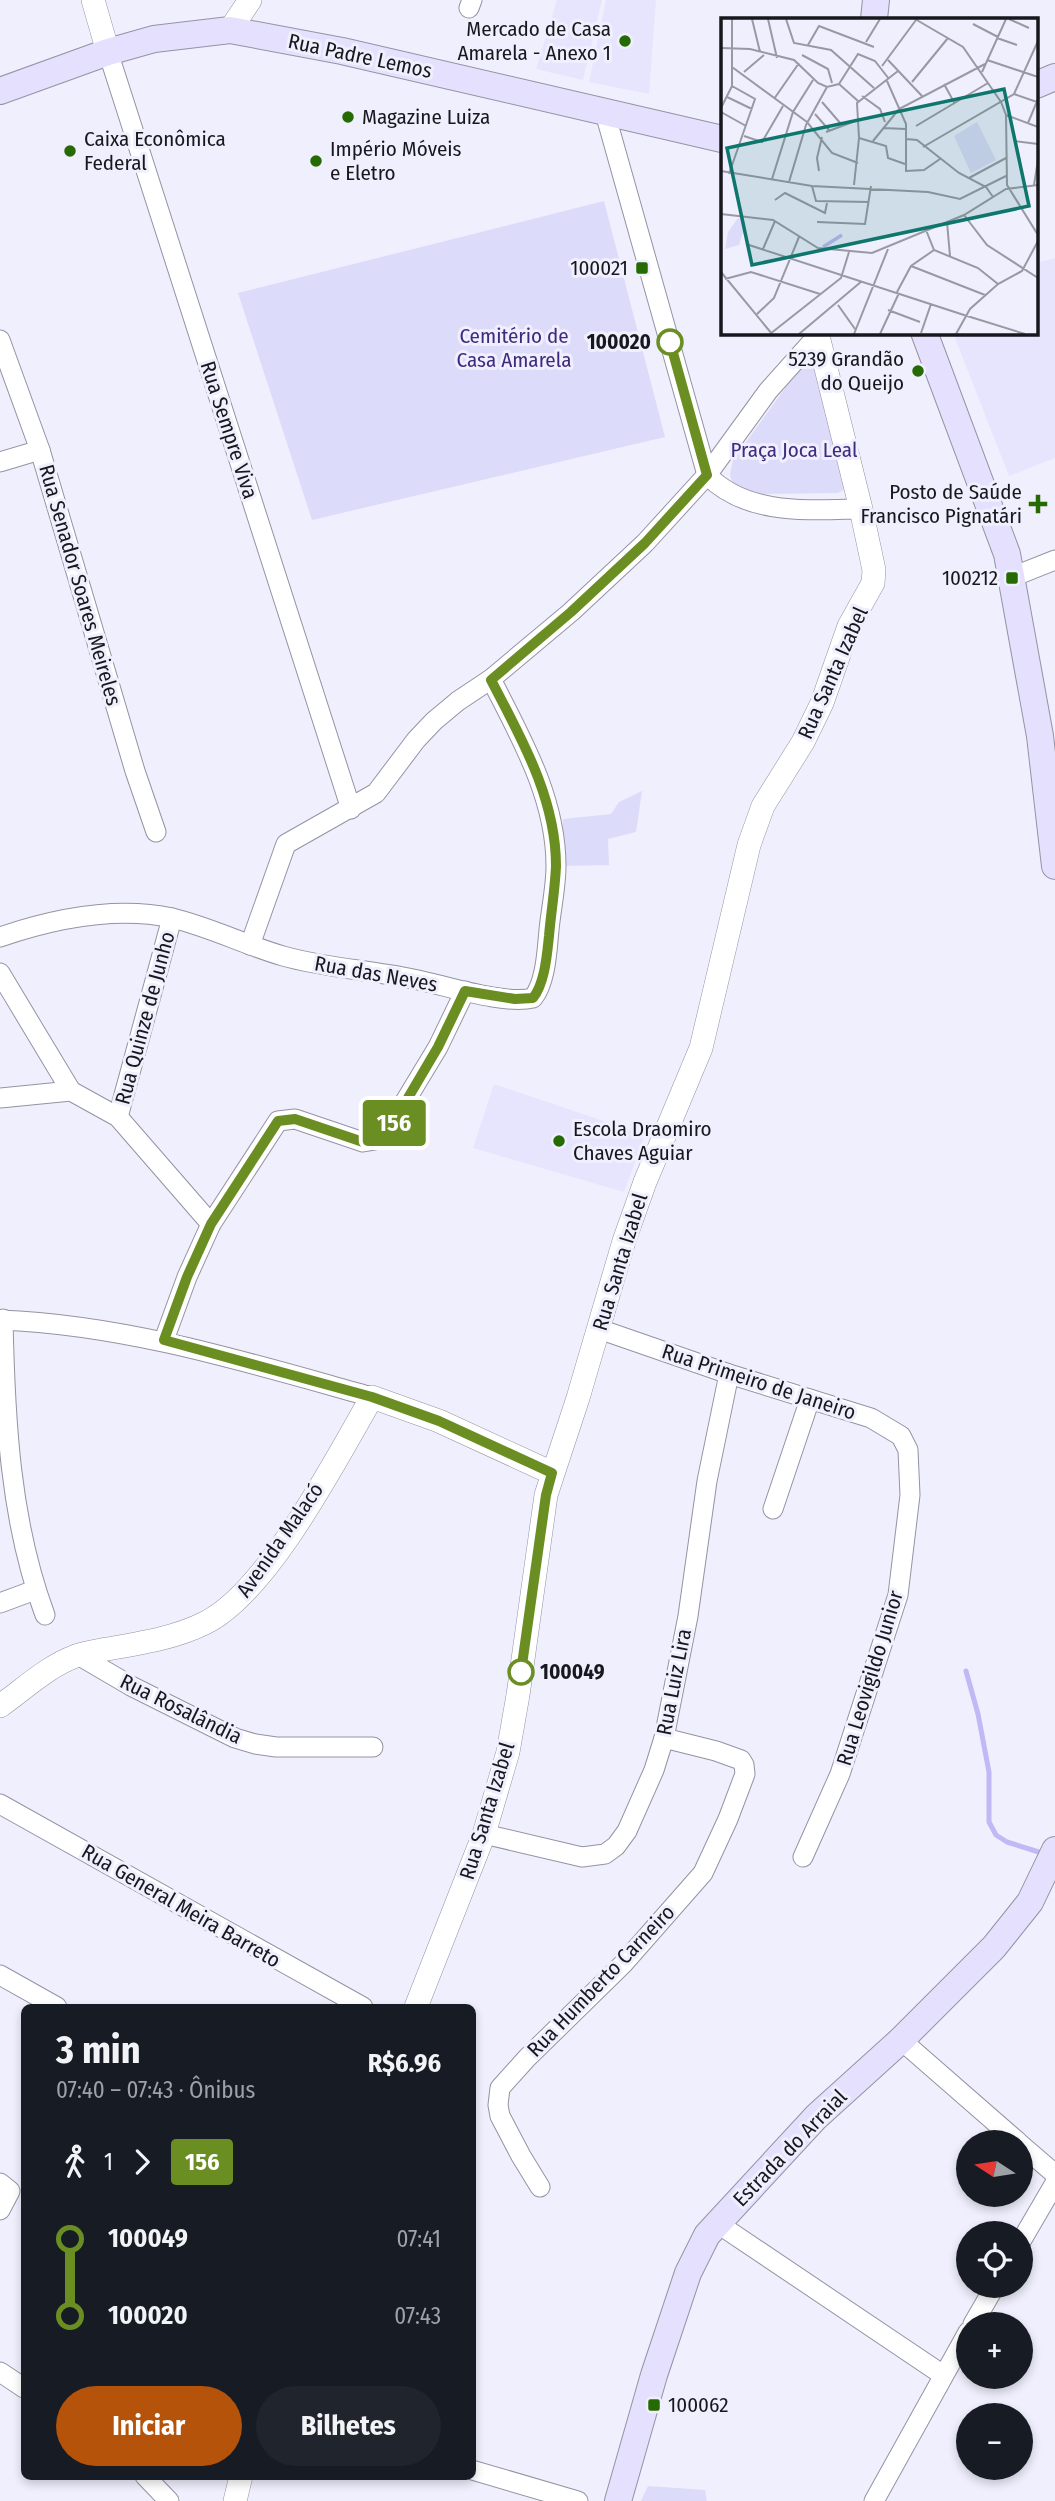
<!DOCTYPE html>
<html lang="pt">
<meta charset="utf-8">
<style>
:root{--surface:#171b24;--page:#20242c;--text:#f1f3f6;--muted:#9ea1a6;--accent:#b45309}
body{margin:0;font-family:"Fira Sans Condensed",sans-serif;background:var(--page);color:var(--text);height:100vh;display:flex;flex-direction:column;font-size:26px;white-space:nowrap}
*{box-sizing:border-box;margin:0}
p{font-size:23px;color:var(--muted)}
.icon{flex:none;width:38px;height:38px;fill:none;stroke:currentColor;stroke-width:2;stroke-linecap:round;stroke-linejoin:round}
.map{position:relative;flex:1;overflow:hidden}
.panel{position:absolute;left:21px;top:2004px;width:455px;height:476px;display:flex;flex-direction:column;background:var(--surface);border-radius:10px;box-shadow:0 4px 10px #0003}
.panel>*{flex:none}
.badge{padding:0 14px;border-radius:5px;font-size:24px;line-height:46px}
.needle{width:46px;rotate:282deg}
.fabs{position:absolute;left:956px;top:2130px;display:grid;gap:14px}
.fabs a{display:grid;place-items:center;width:77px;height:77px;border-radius:50%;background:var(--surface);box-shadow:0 4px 10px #0003;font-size:35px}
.map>.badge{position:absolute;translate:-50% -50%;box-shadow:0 0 0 4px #fff}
.legs{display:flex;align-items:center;gap:10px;height:77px;padding:0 35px;font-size:23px}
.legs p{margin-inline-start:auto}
.summary{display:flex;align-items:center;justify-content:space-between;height:119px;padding:0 35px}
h1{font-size:38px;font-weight:700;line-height:52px}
.cta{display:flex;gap:14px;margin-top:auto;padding:14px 35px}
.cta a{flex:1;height:80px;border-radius:42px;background:var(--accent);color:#fff;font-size:28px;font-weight:700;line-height:80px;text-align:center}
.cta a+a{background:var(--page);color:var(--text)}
ul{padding:0 35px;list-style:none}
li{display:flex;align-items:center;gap:24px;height:77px;font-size:26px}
li i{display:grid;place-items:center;width:10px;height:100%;margin:0 9px;background:currentColor}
li i::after{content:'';width:18px;height:18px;margin:-9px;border:5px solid;border-radius:50%;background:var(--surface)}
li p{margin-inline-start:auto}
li:first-child i{background:linear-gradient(#0000 50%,currentColor 0)}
li:last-child i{background:linear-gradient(currentColor 50%,#0000 0)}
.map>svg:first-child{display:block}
.built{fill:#e7e5fd}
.green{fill:#dddbfa}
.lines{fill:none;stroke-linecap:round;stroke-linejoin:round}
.stream{stroke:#bfb9f5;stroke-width:5}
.minor-casing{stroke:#9493a3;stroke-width:21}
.tertiary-casing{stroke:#9493a3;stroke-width:24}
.secondary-casing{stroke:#9493a3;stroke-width:28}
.minor{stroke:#fff;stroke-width:19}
.tertiary{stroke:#fff;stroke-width:23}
.secondary{stroke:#e4e0fd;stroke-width:26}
.line-1-casing{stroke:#fff;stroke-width:16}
.line-1{stroke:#6b8e23;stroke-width:10}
.poi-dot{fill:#256a02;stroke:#f0effd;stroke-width:2.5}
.stop-1-dot{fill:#fff;stroke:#6b8e23;stroke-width:3.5}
.labels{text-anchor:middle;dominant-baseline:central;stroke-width:6;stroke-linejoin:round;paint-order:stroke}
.poi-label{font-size:21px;fill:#17171d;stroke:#f0effd;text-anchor:end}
.street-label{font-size:21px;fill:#17171d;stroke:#f0effd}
.park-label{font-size:21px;fill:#3f2a7f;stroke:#f0effd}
.stop-label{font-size:21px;font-weight:bold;fill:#17171d;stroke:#f0effd;text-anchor:end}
.inset-river{fill:none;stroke:#bfb9f5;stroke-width:3.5}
.inset-road{fill:none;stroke:#9999a3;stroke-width:2}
.view{fill:#0f766e;fill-opacity:0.15;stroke:#0f766e;stroke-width:3.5}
.inset-edge{fill:none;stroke:#17171d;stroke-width:3.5}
</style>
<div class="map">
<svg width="1055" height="2501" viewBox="0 0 1055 2501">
<rect width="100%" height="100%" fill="#f0effd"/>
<g class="built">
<path d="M557,0h45l-19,80 -47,-11z"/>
<path d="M606,0h50l-7,94 -60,-12z"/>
<path d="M1055,258v200l-46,18 -56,-143 83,-1v-69z"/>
<path d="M494,1084l151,51 -21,57 -151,-44z"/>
</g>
<g class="green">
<path d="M604,201l61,236 -353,83 -74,-227z"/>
<path d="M810,360l4,2 31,127 -7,4 -85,1 -21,-11 -2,-9 3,-14 71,-98z"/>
<path d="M642,791l-6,41 -28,7 1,26 -48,1 2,-47 48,-5 8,-12z"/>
<path d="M648,2486l57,4 2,11h-66z"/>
</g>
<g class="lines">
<path class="stream" d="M966,1671l12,43 11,58v50l7,13 11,7 35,11"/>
<g class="minor-casing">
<g id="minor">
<path d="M469,8l3,-8"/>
<path d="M108,52l243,757"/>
<path d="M605,113l102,362c40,41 102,35 154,34"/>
<path d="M0,340l40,110 95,321 21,61"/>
<path d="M0,462l40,-12"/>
<path d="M1012,577l43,-17"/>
<path d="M0,937c53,-18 116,-31 172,-19 38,9 73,27 111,38 43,12 87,14 130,23 32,6 90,26 120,19 13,-16 14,-48 16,-68 2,-21 7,-43 7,-64 0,-68 -35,-128 -65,-187"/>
<path d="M250,945l36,-101 90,-51 40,-53 18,-19 24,-20 33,-22 80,-67 74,-69 62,-68 61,-84 50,-56"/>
<path d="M0,973l71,118 47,26 93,107"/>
<path d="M0,1098l71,-7"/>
<path d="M118,1117l54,-199"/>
<path d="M3,1319c2,100 7,202 42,296"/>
<path d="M0,1320c128,5 249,43 372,77"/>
<path d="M599,1329l130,45 142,44 30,18 7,14 2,45 -12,100 -58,179 -37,83"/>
<path d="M164,1340l23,-63 24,-53 67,-103 17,-2 68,23 12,-2 11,-7 52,-86 27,-56"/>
<path d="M773,1509l37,-110"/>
<path d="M0,1603l35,-13"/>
<path d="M78,1655l53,31 104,52 20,6 21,3h97"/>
<path d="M0,1804l363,203"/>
<path d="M484,1834l98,23 23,-3 11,-8 11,-15 27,-61 10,-32 24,-122 19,-135 22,-107"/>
<path d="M0,1975l57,32"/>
<path d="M901,2040l117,102"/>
<path d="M1020,2144l35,30"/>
<path d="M0,2183l10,8 -10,19"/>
<path d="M540,2187l-19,-31 -21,-40 -2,-11 2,-17 27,-30 96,-94 80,-91 25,-54 17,-45 -1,-9 -3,-5 -25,-9 -52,-13"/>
<path d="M717,2223l226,152"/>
<path d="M1020,2243l35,-60"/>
<path d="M973,2324l22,-38"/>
<path d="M0,2372l24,16"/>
<path d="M472,2470l106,31"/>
<path d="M145,2476l24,25"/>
<path d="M874,2501l94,-169"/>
</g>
</g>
<g class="tertiary-casing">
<g id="tertiary">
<path d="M93,0l15,52"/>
<path d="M230,30l20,-30"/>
<path d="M0,1706c24,-17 48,-40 76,-50 10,-4 21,-5 31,-7 34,-6 68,-11 98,-26 62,-30 132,-165 167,-226l67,24 113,52"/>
<path d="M416,2007l68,-173 24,-82 10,-57 28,-200 32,-97 46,-157 21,-59 56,-134 48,-203 14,-39 40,-64 19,-39 27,-77 24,-43 1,-13 -13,-61 -44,-177"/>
<path d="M235,2501l6,-25"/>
</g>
</g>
<g class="secondary-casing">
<g id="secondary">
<path d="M874,19l2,-19"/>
<path d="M1036,85l19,-8"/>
<path d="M0,91l108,-39 46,-13 76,-9 112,21 380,88"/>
<path d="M924,332l83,222 33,182 15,130"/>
<path d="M618,2501l36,-126 34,-102 19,-38 109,-118 85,-77 93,-93 36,-45 25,-52"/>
</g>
</g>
<use href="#minor" class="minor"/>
<use href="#tertiary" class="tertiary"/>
<use href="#secondary" class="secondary"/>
</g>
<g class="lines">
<g class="line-1-casing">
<path id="line-1" d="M521,1672l25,-177 6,-22 -113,-52 -67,-24 -208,-57 23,-63 24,-53 67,-103 17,-2 68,23c13,0 21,-7 29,-17l46,-78 27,-56 50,8 18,-1c12,-15 14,-44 16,-62 2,-23 6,-47 7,-70 0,-68 -35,-128 -65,-186l80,-68 74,-69 62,-68 -37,-133"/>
</g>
<use href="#line-1" class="line-1"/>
</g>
<g class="poi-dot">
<circle cx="625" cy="41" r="7"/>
<circle cx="348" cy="117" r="7"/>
<circle cx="70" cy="151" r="7"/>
<circle cx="316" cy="161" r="7"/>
<rect x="635" y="261" width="14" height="14" rx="3.5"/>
<circle cx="918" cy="371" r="7"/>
<path d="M1034.5 493.5h7v7h7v7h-7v7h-7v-7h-7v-7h7z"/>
<rect x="1005" y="571" width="14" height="14" rx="3.5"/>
<circle cx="559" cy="1141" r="7"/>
<rect x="647" y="2398" width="14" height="14" rx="3.5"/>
</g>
<g class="stop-1-dot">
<circle cx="670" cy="342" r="12"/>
<circle cx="521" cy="1672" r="12"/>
</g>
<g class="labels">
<g class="poi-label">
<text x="611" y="29">Mercado de Casa<tspan x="611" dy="24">Amarela - Anexo 1</tspan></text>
<text x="362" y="117" text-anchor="start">Magazine Luiza</text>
<text x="84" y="139" text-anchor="start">Caixa Econômica<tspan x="84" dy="24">Federal</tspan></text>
<text x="330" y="149" text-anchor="start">Império Móveis<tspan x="330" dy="24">e Eletro</tspan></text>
<text x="628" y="268">100021</text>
<text x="904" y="359">5239 Grandão<tspan x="904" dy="24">do Queijo</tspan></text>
<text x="1022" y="492">Posto de Saúde<tspan x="1022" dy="24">Francisco Pignatári</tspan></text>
<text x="998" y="578">100212</text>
<text x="573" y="1129" text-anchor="start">Escola Draomiro<tspan x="573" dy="24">Chaves Aguiar</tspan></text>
<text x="668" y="2405" text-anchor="start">100062</text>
</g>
<g class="street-label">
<text transform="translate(360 56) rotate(12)">Rua Padre Lemos</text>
<text transform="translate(229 430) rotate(72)">Rua Sempre Viva</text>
<text transform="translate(80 585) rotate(74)">Rua Senador Soares Meireles</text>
<text transform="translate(833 673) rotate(-66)">Rua Santa Izabel</text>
<text transform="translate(376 974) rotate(10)">Rua das Neves</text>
<text transform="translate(145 1018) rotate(-75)">Rua Quinze de Junho</text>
<text transform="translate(620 1262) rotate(-73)">Rua Santa Izabel</text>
<text transform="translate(759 1382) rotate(18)">Rua Primeiro de Janeiro</text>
<text transform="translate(280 1540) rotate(-55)">Avenida Malacó</text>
<text transform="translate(870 1678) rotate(-73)">Rua Leovigildo Junior</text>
<text transform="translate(674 1682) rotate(-79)">Rua Luiz Lira</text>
<text transform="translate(181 1709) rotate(26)">Rua Rosalândia</text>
<text transform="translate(487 1811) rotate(-73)">Rua Santa Izabel</text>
<text transform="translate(181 1906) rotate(30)">Rua General Meira Barreto</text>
<text transform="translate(601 1981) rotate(-46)">Rua Humberto Carneiro</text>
<text transform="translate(790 2148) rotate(-46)">Estrada do Arraial</text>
</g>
<g class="park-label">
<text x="514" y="336">Cemitério de<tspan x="514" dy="24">Casa Amarela</tspan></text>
<text x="794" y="450">Praça Joca Leal</text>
</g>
<g class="stop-label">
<text x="651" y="342">100020</text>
<text x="540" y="1672" text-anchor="start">100049</text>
</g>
</g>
<g transform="translate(721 18)">
<rect width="317" height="317" fill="#f0effd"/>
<path d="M256,104l19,38 -25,13 -17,-37zM17,200l6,1 1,7 -6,19 -14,4 3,-17z" fill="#dddbfa"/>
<path class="inset-river" d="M102,229l19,-12"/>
<path class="inset-road" d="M31,1l8,33M47,1l9,39M65,1l8,24 37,7 43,38M194,1l48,28 38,55 5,13 1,70 31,50M288,1l20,9M252,6l25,13M276,20l20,7M145,24l14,-23M87,27l11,-19 55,21M0,30l29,1 44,11 24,23 9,4 12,-3M81,37l26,14 4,14M167,42l34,36M266,42l51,17M161,48l34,-46M11,49l75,55 25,31 26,10M23,54l20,-17M261,54l24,-53M166,63l19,43v47l18,-1 16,-11M191,64l36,-44M118,66l19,-30 17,7 14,18M118,66l19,17M223,66l11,20M293,76l23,8M141,78l18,13 5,13M6,79l25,12M53,81l25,-36M101,84l19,22M0,90l11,-22v-67M0,94l25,14M94,96l14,16M285,97l32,12M307,105l10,-24M195,108l72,-43M162,110l23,1M105,114l32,-12M23,118l18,6 21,-36M138,120l27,8 2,12 17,6M185,121l11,1 42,33 27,14 7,10M152,123l26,-32 86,-45M293,123l24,3M202,129l91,-53 24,-53M0,153l91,15 116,6 32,7 46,-23M98,153l-2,-13 5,-21M8,156l26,-75 -23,-13M248,160l37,-20M51,161l21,-67 20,-32M68,164l17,-57 21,-38M133,167l5,-47 -2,-35 41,-32M313,167l4,-25M91,168l4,15 53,1M54,182l10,-7 40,20 2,-10M0,196l52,6 45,28 54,5 92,-38 42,-26 32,-4M243,197l23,30 51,33M96,204l48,2 6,-38M226,204l3,34M205,212l8,20 44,18 20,16M25,226l218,71M42,231l12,-28M190,248l74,29M0,254l51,62M4,261l26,-7 69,22M176,274l14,-26 23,-16M117,287l17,24M167,292l32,12M36,296l17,-16 25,-61M243,297l61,19M200,315l10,-29M49,316l71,-56 8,-26M78,316l63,-53M133,316l34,-85M159,316l19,-41M235,316l14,-25 28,-25 24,-13 16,-30"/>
<path class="view" d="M283,71l25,117 -277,59 -25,-117z"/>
<rect width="317" height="317" class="inset-edge"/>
</g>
</svg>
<div class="fabs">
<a><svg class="needle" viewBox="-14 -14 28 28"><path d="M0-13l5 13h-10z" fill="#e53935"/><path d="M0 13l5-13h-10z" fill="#9ea1a6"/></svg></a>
<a><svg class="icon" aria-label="locate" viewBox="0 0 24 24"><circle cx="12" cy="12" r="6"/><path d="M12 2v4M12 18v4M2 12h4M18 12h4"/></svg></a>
<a>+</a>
<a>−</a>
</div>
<b class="badge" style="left:394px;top:1123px;background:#6b8e23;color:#fff">156</b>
<section class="panel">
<div class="summary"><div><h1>3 min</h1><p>07:40 – 07:43 · Ônibus</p></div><b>R$6.96</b></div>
<div class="legs"><svg class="icon" aria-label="walk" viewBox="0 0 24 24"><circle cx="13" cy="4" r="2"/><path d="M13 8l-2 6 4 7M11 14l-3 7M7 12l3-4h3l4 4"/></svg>1<svg class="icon" aria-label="forward" viewBox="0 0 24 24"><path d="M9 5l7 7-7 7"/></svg><b class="badge" style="background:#6b8e23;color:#fff">156</b></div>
<ul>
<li><i style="color:#6b8e23"></i><b>100049</b><p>07:41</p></li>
<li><i style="color:#6b8e23"></i><b>100020</b><p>07:43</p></li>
</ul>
<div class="cta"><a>Iniciar</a><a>Bilhetes</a></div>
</section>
</div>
